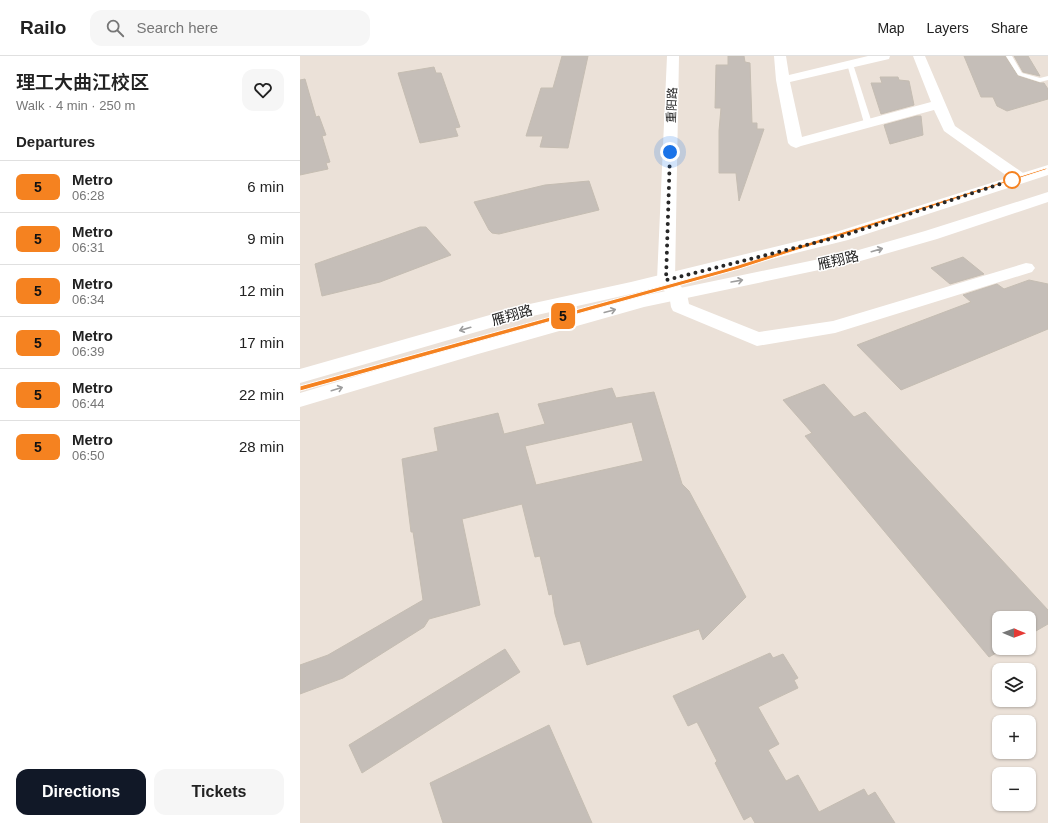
<!DOCTYPE html>
<meta charset="utf-8">
<style>
:root{--surface:#fff;--page:#f6f6f6;--text:#222;--muted:#767676;--line:#e0e0e0;--accent:#111827}
body{margin:0;font-family:Arial,"Noto Sans SC",sans-serif;background:var(--page);color:var(--text);height:100vh;display:flex;flex-direction:column;font-size:15px;white-space:nowrap}
*{box-sizing:border-box;margin:0}
p{font-size:13px;color:var(--muted)}
.icon{flex:none;width:22px;height:22px;fill:none;stroke:currentColor;stroke-width:2;stroke-linecap:round;stroke-linejoin:round}
.map{position:relative;flex:1;overflow:hidden}
.sheet{display:flex;flex-direction:column;background:var(--surface);width:300px}
.sheet>*{flex:none}
.badge{padding:0 8px;border-radius:6px;font-size:14px;line-height:26px}
.needle{width:26px;rotate:91deg}
.tools{position:absolute;left:692px;top:555px;display:grid;gap:8px}
.tools a{display:grid;place-items:center;width:44px;height:44px;border-radius:8px;background:var(--surface);box-shadow:0 1px 3px #0004;font-size:20px}
.you{position:absolute;width:20px;height:20px;margin:-10px;border:3px solid #fff;border-radius:50%;background:#1a73e8;box-shadow:0 0 0 6px #1a73e833}
.map>.badge{position:absolute;translate:-50% -50%;box-shadow:0 0 0 2px #fff}
h2{padding:0 16px;font-size:15px;line-height:36px}
.round{display:grid;place-items:center;flex:none;width:42px;height:42px;border-radius:12px;background:var(--page)}
.overview{display:flex;align-items:center;justify-content:space-between;height:68px;padding:0 16px}
h1{font-size:19px;font-weight:600;line-height:30px}
.action{display:flex;gap:8px;margin-top:auto;padding:8px 16px}
.action a{flex:1;height:46px;border-radius:12px;background:var(--accent);color:#fff;font-size:16px;font-weight:600;line-height:46px;text-align:center}
.action a+a{background:var(--page);color:var(--text)}
ul{padding:0;list-style:none}
li{display:flex;align-items:center;gap:12px;height:52px;padding:0 16px;border-top:1px solid var(--line)}
li div{flex:1}
li b{display:block;font-size:15px}
li em{font-style:normal}
li .badge{min-width:44px;font-weight:700;text-align:center}
header{display:flex;align-items:center;gap:24px;box-sizing:border-box;height:56px;padding:0 20px;background:var(--surface);border-bottom:1px solid var(--line)}
header strong{font-size:19px}
nav{display:flex;gap:22px;margin-inline-start:auto;font-size:14px}
.search{width:280px;height:36px;background:var(--page);display:flex;align-items:center;gap:10px;box-sizing:border-box;padding:0 14px;border-radius:12px;color:var(--muted);font-size:15px}
main{display:flex;flex:1;min-height:0}
.map>svg:first-child{display:block}
.building{fill:#c5beb8;stroke:#c5bdb2;fill-rule:evenodd}
.lines{fill:none;stroke-linecap:round;stroke-linejoin:round}
.service{fill:#fff;fill-rule:evenodd}
.minor{fill:#fff;fill-rule:evenodd}
.tertiary{fill:#fff;fill-rule:evenodd}
.secondary{fill:#fff;fill-rule:evenodd}
.oneway{stroke:#9e9e9e}
.line{fill:#f58220;stroke:#fff}
.walk{stroke:#272727;stroke-width:4;stroke-dasharray:0 7.2}
.stop-dot{fill:#fff;stroke:#f58220;stroke-width:2}
.labels{text-anchor:middle;dominant-baseline:central;stroke-width:3;stroke-linejoin:round;paint-order:stroke}
.far-street-label{font-size:12px;fill:#272727;stroke:#fff}
.street-label{font-size:14px;fill:#272727;stroke:#fff}
</style>
<header>
<strong>Railo</strong>
<div class="search"><svg class="icon" aria-label="search" viewBox="0 0 24 24"><circle cx="10" cy="10" r="6"/><path d="M15 15l6 6"/></svg>Search here</div>
<nav><a>Map</a><a>Layers</a><a>Share</a></nav>
</header>
<main>
<section class="sheet">
<div class="overview"><div><h1>理工大曲江校区</h1><p>Walk · 4 min · 250 m</p></div><a class="round"><svg class="icon" aria-label="heart" viewBox="0 0 24 24"><path d="M12 20l-8-8c-3-5 5-10 8-4 3-6 11-1 8 4z"/></svg></a></div>
<h2>Departures</h2>
<ul>
<li><span class="badge" style="background:#f58220;color:#111">5</span><div><b>Metro</b><p>06:28</p></div><em>6 min</em></li>
<li><span class="badge" style="background:#f58220;color:#111">5</span><div><b>Metro</b><p>06:31</p></div><em>9 min</em></li>
<li><span class="badge" style="background:#f58220;color:#111">5</span><div><b>Metro</b><p>06:34</p></div><em>12 min</em></li>
<li><span class="badge" style="background:#f58220;color:#111">5</span><div><b>Metro</b><p>06:39</p></div><em>17 min</em></li>
<li><span class="badge" style="background:#f58220;color:#111">5</span><div><b>Metro</b><p>06:44</p></div><em>22 min</em></li>
<li><span class="badge" style="background:#f58220;color:#111">5</span><div><b>Metro</b><p>06:50</p></div><em>28 min</em></li>
</ul>
<div class="action"><a>Directions</a><a>Tickets</a></div>
</section>
<div class="map">
<svg width="748" height="767" viewBox="0 0 748 767">
<rect width="100%" height="100%" fill="#ebe1d8"/>
<g class="building">
<path d="M262,0h26l-20,92 -28,-1 3,-11h-17l15,-48h12z"/>
<path d="M428,0h16l1,6 5,1 2,60h5v6h7l-25,72 -3,-28h-17v-42l2,-23h-6l1,-43h12z"/>
<path d="M664,0h41l13,20 22,7h4l4,6v10l-41,12 -10,-5 -4,-9h-12z"/>
<path d="M714,0h14l12,20 -17,-4z"/>
<path d="M134,11l2,6h5l19,54 -5,1 3,8 -38,7 -22,-70z"/>
<path d="M580,21h18l1,3 10,1 5,24 -33,9 -10,-31h11z"/>
<path d="M5,23l11,38 3,-1 7,19 -4,1 8,26 -4,1 2,6 -28,6v-95z"/>
<path d="M617,60h4l2,19 -33,9 -6,-19z"/>
<path d="M289,125l10,29 -100,24 -7,-1 -3,-3 -15,-28 71,-17z"/>
<path d="M120,171h6l25,28 -71,27 -58,14 -7,-32z"/>
<path d="M663,201l21,17 -34,10 -19,-16z"/>
<path d="M729,224l19,4v45l-147,61 -44,-45 114,-43 -8,-7 34,-11 7,5z"/>
<path d="M524,328l30,33 11,-5 183,198v14l-19,11v-17h-30v30h6l-16,9 -184,-221 7,-3 -29,-33z"/>
<path d="M312,332l4,10 38,-6 28,92 7,7 57,106 -43,43 -4,-11 -112,36 -7,-24 -16,4 -9,-31 -3,-20 -3,1 -9,-39 -5,1 -13,-53 -60,15 18,86 -51,14 -5,8 -81,51 -43,16v-29l28,-10 95,-55 -10,-68h-2l-9,-73 36,-8 -4,-23 64,-15 6,21 41,-10 -7,-20zM332,366l11,39 -107,24 -11,-39z"/>
<path d="M205,593l15,23 -158,101 -13,-28z"/>
<path d="M470,597l3,5 10,-4 15,24 -4,2 4,8 -40,19 21,37 -11,6 18,31 12,-6 21,37 45,-23 4,7 7,-4 20,31h-140l-4,-7 -7,4 -29,-57 2,-2 -20,-39 -9,4 -15,-30z"/>
<path d="M249,669l43,98h-149l-13,-40z"/>
</g>
<g class="lines">
<g class="service">
<path d="M706,0h6l10,17 18,5 8,-2v4l-8,2 -22,-7z"/>
<path d="M550,6l3,2 19,59 -1,2h-6l-1,-2 -17,-59z"/>
</g>
<g class="minor">
<path d="M474,0h12l3,19 79,-19h22l-1,3 -99,23 12,55 129,-35 -18,-46h12l30,70 71,49 2,3 -2,3 -6,2 -6,-2 -70,-50 -10,-21 -133,36 -5,2 -5,-2 -3,-3 -12,-63z"/>
<path d="M726,207l6,1 3,4 -3,4 -197,61 -78,13 -84,-35 -2,-4 -2,-13 2,-4 7,-2 7,2 2,4 2,10 70,28 74,-11z"/>
</g>
<path class="tertiary" d="M367,0h12l-4,223 12,15 -2,4c-15,4 -21,-7 -28,-18z"/>
<g class="secondary">
<path d="M748,109v10l-200,65 -217,54 -103,23 -228,66v-14l225,-64 106,-23 205,-50z"/>
<path d="M748,136v10l-111,37 -80,23 -213,45 -166,47 -178,53v-14l164,-49 178,-48 206,-43 77,-22z"/>
</g>
</g>
<defs><path id="oneway-shaft" d="M-6 0H5M1.5-3L5.5 0L1.5 3" fill="none" stroke-width="1.6" stroke-linecap="round" stroke-linejoin="round"/></defs>
<g class="oneway">
<use href="#oneway-shaft" transform="translate(577 194) rotate(-16)"/>
<use href="#oneway-shaft" transform="translate(437 225) rotate(-10)"/>
<use href="#oneway-shaft" transform="translate(310 255) rotate(-15)"/>
<use href="#oneway-shaft" transform="translate(165 273) rotate(164)"/>
<use href="#oneway-shaft" transform="translate(37 333) rotate(-17)"/>
</g>
<path class="line" d="M746,112l2,1 -309,100 -439,122v-5l435,-120z"/>
<g class="lines">
<path class="walk" d="M370,96l-4,128 176,-44 170,-56"/>
</g>
<circle class="stop-dot" cx="712" cy="124" r="8"/>
<g class="labels">
<g class="far-street-label">
<text transform="translate(372 49) rotate(-88)">重阳路</text>
</g>
<g class="street-label">
<text transform="translate(538 204) rotate(-13)">雁翔路</text>
<text transform="translate(212 259) rotate(-16)">雁翔路</text>
</g>
</g>
</svg>
<div class="tools">
<a><svg class="needle" viewBox="-14 -14 28 28"><path d="M0-13l5 13h-10z" fill="#e53935"/><path d="M0 13l5-13h-10z" fill="#767676"/></svg></a>
<a><svg class="icon" aria-label="layers" viewBox="0 0 24 24"><path d="M12 4l9 5-9 5-9-5zM3 14l9 5 9-5"/></svg></a>
<a>+</a>
<a>−</a>
</div>
<div class="you" style="left:370px;top:96px"></div>
<b class="badge" style="left:263px;top:260px;background:#f58220;color:#111">5</b>
</div>
</main>
